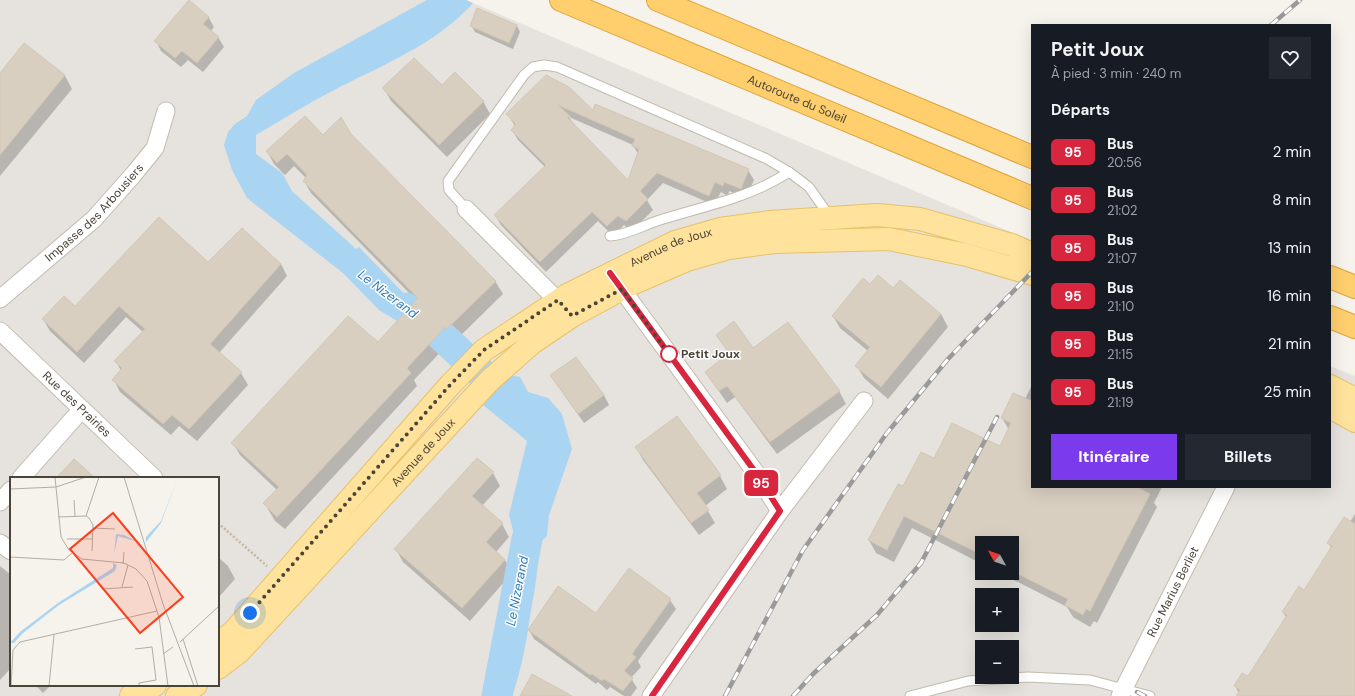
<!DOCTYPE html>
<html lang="fr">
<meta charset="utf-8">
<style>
:root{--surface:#171b24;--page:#242831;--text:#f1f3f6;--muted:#9ea1a6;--accent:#7c3aed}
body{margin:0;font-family:"DM Sans",sans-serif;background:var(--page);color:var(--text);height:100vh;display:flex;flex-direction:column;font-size:15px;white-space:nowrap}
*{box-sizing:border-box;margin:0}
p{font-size:13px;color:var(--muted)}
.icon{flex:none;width:22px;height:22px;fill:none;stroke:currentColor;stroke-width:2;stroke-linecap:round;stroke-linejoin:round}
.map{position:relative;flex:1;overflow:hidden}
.sheet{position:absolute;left:1031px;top:24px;width:300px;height:464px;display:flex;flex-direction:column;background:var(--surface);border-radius:0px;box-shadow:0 4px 16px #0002}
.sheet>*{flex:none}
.badge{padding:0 8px;border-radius:6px;font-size:14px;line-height:26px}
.needle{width:26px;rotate:310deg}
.controls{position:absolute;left:975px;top:536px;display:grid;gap:8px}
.controls a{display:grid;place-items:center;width:44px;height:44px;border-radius:0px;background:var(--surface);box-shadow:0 4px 16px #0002;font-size:20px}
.you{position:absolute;width:20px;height:20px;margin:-10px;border:3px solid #fff;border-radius:50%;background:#1a73e8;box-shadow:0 0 0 6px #1a73e833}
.map>.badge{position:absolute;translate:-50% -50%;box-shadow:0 0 0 2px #fff}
h2{padding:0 20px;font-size:15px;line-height:36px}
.round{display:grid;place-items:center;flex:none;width:42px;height:42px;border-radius:0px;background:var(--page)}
.headline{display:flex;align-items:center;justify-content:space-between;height:68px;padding:0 20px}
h1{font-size:19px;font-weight:700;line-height:30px}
.cta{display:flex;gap:8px;margin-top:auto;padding:8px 20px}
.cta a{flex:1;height:46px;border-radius:0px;background:var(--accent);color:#fff;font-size:16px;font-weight:700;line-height:46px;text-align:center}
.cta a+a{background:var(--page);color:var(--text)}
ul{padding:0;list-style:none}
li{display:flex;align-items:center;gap:12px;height:48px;padding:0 20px}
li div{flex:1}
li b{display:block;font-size:15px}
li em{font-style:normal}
li .badge{min-width:44px;font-weight:700;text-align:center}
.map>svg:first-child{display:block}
.industrial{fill:#e6e2dd;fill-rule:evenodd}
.water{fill:#a9d4f2}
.shadow{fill:#0003;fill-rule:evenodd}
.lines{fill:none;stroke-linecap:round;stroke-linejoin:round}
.river{stroke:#a9d4f2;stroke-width:31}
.building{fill:#d8cfc1;stroke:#d3c7b4;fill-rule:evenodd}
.service-casing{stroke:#c2bbae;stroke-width:11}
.minor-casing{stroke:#c2bbae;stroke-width:19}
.primary-casing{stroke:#e6c16a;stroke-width:24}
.motorway-casing{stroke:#e0a43c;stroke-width:24}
.path{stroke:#c4b79f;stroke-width:2.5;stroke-dasharray:2 2;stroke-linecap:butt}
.service{stroke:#fff;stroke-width:9}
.minor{stroke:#fff;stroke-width:17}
.primary{stroke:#ffe39c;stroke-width:22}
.motorway{stroke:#ffcf6e;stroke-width:22}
.rail-casing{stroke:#9a9a9a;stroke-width:4.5}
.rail{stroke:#fff;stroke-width:3;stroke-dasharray:9;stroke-linecap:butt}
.line-casing{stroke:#fff;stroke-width:9}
.line{stroke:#d7263d;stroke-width:6}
.walk{stroke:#4b4439;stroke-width:4;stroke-dasharray:0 7.2}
.stop-dot{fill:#fff;stroke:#d7263d;stroke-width:2}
.labels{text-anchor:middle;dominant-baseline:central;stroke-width:3;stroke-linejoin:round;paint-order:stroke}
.street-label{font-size:12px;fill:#4b4439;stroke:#fff}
.stop-label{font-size:12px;font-weight:bold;fill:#4b4439;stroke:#fff;text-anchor:start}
.water-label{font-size:13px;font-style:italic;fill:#2e7ab2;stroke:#fff}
.inset-road{fill:none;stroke:#b2ada4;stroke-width:1}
.view{fill:#fc3f1d;fill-opacity:0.15;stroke:#fc3f1d;stroke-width:2}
.inset-edge{fill:none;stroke:#4b4439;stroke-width:2}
</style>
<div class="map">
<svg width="1355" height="696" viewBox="0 0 1355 696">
<rect width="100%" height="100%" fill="#f6f3ec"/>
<path class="industrial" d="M0,0h466l566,241v246h298v-121l25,10v320h-1355zM11,478h207v207h-207zM982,543h30v30h-30zM982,595h30v30h-30zM982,647h30v30h-30z"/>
<g class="water">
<path d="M427,0h39l7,3c-32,36 -77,56 -119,77 -34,16 -66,36 -98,55v19l26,19 10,18 64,58 3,-2 55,57 -17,17 -18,-11 -36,-37 -96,-75 -15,-28 -8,-25 4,-13 7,-8 12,-8 9,-16 38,-27z"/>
<path d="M497,373l23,4 8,15 20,6 14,16 10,35 -23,66 -2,21 -9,8 -3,15h3c-1,24 -7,47 -10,71 -4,23 -8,44 -16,66h-23l30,-111 -1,-35 -9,-35 18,-74 -51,-42z"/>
</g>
<g class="shadow">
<path d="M189,1l20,17 5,9 -3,4 7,6 6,10 -21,25 -15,-12 -7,7 -20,-16 -5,-10z"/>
<path d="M478,10l39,16 3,6 -7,17 -38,-17 -4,-7z"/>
<path d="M25,44l40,32 7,13 -72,87v-101z"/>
<path d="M547,76l47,36 154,58 6,10 -8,18 -17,-7 -1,5 -7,-4 -7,13 -51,-22 -16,17 6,10 -21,21 -8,-6 -11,11 -15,-15 -52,51 -45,-47 -6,-10 51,-47 -28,-28 -6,-10 3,-4 -7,-11zM569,117l64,28 5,9 -10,27 -53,-55z"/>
<path d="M442,86l41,15 7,13 -43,43 -56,-56 -7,-13z"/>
<path d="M350,134l145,147 8,13 -48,47 -2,-2 -39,41 3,6 -132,143 -10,-8 -10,-17 12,-14 -37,-35 -7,-12 145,-100 39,-42 -106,-108 -7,-12 2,-3 -12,-12 -9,9 -11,-11 -7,-13 55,-14z"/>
<path d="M208,263l73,1 6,12 -68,77 22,20 7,12 -51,56 -18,-15 -8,9 -51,-43 -6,-12 7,-9 -5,-10 27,-29 -17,-15 -42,46 -34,-32 -7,-12z"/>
<path d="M870,285l71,29 7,13 -60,72 -24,-21 -7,-12 11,-15 -28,-23 -7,-12z"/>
<path d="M718,335l35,14 86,42 7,13 -69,50 -42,-57 -8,6 -21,-31 24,-18z"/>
<path d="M551,376l53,19 5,10 -25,18z"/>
<path d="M1032,385v102h130l-8,16 3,4 -60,116 -3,-2 -4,6 -17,-10 -6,-10 -67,-34h12v-30h-30v21l-70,-36 -18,34 -18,-9 -7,-13 35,-53 31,-28 65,-11 9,-18 -7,-12 23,-19z"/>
<path d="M676,418l44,58 7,13 -22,17 10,17 -16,12 -56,-75 -7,-13z"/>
<path d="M493,473l7,13 -18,20 20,18 7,13 -13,15 9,8 7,13 -42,48 -67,-59 -7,-13z"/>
<path d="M1355,514v182h-118l2,-3 -4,-7 13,-8 38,-61 -3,-5 21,-21 28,-42 -4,-6 22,-21z"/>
<path d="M218,557l10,9 7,13 -17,19z"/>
<path d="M0,566l11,9v93l-11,12z"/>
<path d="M630,570l40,30 6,9 -38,52 3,6 -10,11 6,10 -6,8h-7l-14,-9 -3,3 -9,-8 -2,2 -62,-45 -5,-9 67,-16z"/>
<path d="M35,685h16l-8,8z"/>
</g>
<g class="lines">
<g class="river">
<path d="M406,308l25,18 82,77"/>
<path d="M497,696l30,-157"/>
</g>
</g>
<g class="building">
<path d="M189,0l20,17 -6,7 16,13 -22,26 -15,-12 -7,7 -21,-17z"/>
<path d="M477,8l40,17 -8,18 -39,-17z"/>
<path d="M24,43l41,32 -65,80v-82z"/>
<path d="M414,58l28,27 13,-13 29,29 -45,44 -57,-57z"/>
<path d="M546,75l23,12 24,23 2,-6 154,65 -8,20 -17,-7 -1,4 -8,-4 -6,14 -52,-23 -17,18 8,8 -22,22 -8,-5 -11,10 -15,-14 -52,50 -46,-47 52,-50 -35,-35 5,-6 -10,-10zM558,105l77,34 -3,7 7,3 -11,31 -61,-63h4z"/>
<path d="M305,116l18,19 18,-18 10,17 145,147 -49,48 -2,-2 -38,41 4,5 -134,144 -14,-14 16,-16 -48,-44 117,-127 30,26 40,-44 -115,-117 4,-6 -20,-21 -10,9 -11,-12z"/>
<path d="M159,217l49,45 34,-34 39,36 -71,80 32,28 -53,57 -17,-14 -9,9 -51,-44 10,-12 -8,-7 31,-32 -26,-23 -42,46 -35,-33 22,-23 11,10z"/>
<path d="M878,275l15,13 7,-8 41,34 -60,73 -26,-21 15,-19 -38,-31 31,-38 7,6z"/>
<path d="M734,321l19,27 35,-26 52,69 -70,51 -43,-56 -8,5 -14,-19 24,-19 -13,-18z"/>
<path d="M576,357l28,38 -26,19 -28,-39z"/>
<path d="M1013,393l19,8v86h105l13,7 -60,117 -4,-2 -3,6 -18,-10 3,-6 -56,-28v-28h-30v12l-78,-39 -17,34 -19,-10 30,-56 5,2 18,-34 13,6 18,-35 48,23 11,-23 -10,-5z"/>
<path d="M677,416l44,59 -24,18 12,17 -18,13 -56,-76z"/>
<path d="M477,458l17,14 -22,24 31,27 -17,19 19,18 -43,48 -68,-59z"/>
<path d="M74,459l21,19h-39z"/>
<path d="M1344,517l11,7v172h-119l4,-6 -6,-4 8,-13 6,3 39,-61 -5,-3 17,-26 5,4 28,-44 -5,-3z"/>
<path d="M629,568l42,31 -39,55 4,3 -12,14 9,7 -10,13 -19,-12 -2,2 -10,-7 -2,1 -62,-45 30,-44 38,27z"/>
<path d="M532,674l40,22h-52z"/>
</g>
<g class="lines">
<g class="service-casing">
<g id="service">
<path d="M466,209l-17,-19 -1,-9 76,-106 9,-8 11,-2 13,2 210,92 22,13 20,15 21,30"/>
<path d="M610,236c17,-1 34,-11 50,-16 44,-14 90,-22 129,-48"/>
<path d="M910,696l58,-15 60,-4 62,3 60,16"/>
</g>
</g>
<g class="minor-casing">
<g id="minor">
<path d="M466,209l101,101"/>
<path d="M615,280l141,193 24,38"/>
<path id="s1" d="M0,299l94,-80 39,-44 22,-27 11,-37"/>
<path id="s2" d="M0,331l154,147"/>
<path d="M21,478l61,-69"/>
<path d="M0,502l11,-12"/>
<path d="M0,543l11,8"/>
<path d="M651,696l129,-185 84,-110"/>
<path id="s3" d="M1120,696l106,-209"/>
</g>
</g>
<g class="primary-casing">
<g id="primary">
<path d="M1330,386l25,13"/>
<path d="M1330,407l25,14"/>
<path id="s4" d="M218,644l16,-13 216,-246 34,-35 83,-55 108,-53 45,-13 50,-7 107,-7 43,4 92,26 20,9"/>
<path id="s5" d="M218,668l21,-16 250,-271 43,-38 40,-27 55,-30 60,-26 42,-12 45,-6 115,-3 78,16 65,19"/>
<path d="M131,696l12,-3 12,-8"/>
<path d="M177,696l19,-11"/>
</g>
</g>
<g class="motorway-casing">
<g id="motorway">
<path id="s6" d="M561,0l471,198"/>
<path d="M658,0l374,157"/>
<path d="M1330,277l25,10"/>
<path d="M1330,317l25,10"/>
</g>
</g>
<path class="path" d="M218,523l49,43"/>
<use href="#service" class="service"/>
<use href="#minor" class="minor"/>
<use href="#primary" class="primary"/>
<use href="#motorway" class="motorway"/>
<g class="rail-casing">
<g id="rail">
<path d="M1271,25l29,-25"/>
<path d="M1137,692l8,4"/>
<path d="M725,696l78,-146 84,-117 61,-74 84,-87"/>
<path d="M793,696l20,-22 64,-59 44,-52 76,-146"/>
</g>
</g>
<use href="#rail" class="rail"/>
</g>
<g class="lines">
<g class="line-casing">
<path id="line" d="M610,273l146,200 24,38 -128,185"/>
</g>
<use href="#line" class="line"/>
<path class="walk" d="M250,613l200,-228 34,-35 74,-50 14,16 50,-27 51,71 -4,-6"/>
</g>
<circle class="stop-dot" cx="669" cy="354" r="8"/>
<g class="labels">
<g class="street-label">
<text stroke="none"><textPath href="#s6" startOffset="256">Autoroute du Soleil</textPath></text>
<text stroke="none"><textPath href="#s1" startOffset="128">Impasse des Arbousiers</textPath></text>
<text stroke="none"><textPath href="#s4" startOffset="611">Avenue de Joux</textPath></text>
<text stroke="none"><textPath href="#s2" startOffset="106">Rue des Prairies</textPath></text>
<text stroke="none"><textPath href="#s5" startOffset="298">Avenue de Joux</textPath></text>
<text stroke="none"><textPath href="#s3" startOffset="117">Rue Marius Berliet</textPath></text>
</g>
<g class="stop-label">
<text x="681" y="354">Petit Joux</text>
</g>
<g class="water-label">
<text transform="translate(388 294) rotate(37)">Le Nizerand</text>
<text transform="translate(517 591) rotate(-79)">Le Nizerand</text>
</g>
</g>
<g transform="translate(10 477)">
<rect width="209" height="209" fill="#f6f3ec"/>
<path d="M168,0l-17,46 -15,19v-5l15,-16zM106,57l8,1 14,7 -20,-6 -4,18zM103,86l4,2 -2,6 -56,34 -36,28 -9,10h-4l10,-11 38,-29 55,-35z" fill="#a9d4f2"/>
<path class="inset-road" d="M45,0l6,60 8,13 13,9 42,4 12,6 11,12 12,36 9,69M114,0l39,127 31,82M0,12l46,-2 30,-10M64,23l1,16M76,39l13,-39M48,40l28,-1 3,2 4,7 -1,26M83,51l22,1M57,62h25M0,80l54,3 8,-7M113,87l1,-12M112,110l6,-22M92,112l31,-2M173,162l15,47M170,165l39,-36M125,172l17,-2 4,33 -17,3v3M153,177l10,-7M1,209l2,-36 7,-8 137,-31M39,209l5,-51"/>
<path class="view" d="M103,36l70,84 -43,36 -70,-84z"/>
<rect width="209" height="209" class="inset-edge"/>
</g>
</svg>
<div class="controls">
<a><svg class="needle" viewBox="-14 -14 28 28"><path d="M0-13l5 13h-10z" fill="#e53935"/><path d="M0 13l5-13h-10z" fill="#9ea1a6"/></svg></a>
<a>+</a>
<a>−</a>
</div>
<div class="you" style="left:250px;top:613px"></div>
<b class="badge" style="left:761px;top:483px;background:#d7263d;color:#fff">95</b>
<section class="sheet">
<div class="headline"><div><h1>Petit Joux</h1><p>À pied · 3 min · 240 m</p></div><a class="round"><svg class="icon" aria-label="heart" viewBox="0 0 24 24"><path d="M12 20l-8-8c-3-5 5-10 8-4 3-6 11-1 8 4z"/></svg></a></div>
<h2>Départs</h2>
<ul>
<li><span class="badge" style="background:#d7263d;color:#fff">95</span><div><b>Bus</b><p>20:56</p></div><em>2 min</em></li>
<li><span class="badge" style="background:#d7263d;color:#fff">95</span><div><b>Bus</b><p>21:02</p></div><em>8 min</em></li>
<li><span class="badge" style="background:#d7263d;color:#fff">95</span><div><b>Bus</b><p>21:07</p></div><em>13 min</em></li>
<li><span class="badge" style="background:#d7263d;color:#fff">95</span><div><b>Bus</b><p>21:10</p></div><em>16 min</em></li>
<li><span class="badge" style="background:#d7263d;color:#fff">95</span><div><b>Bus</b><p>21:15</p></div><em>21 min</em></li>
<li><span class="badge" style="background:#d7263d;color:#fff">95</span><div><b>Bus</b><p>21:19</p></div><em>25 min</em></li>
</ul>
<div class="cta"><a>Itinéraire</a><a>Billets</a></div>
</section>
</div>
